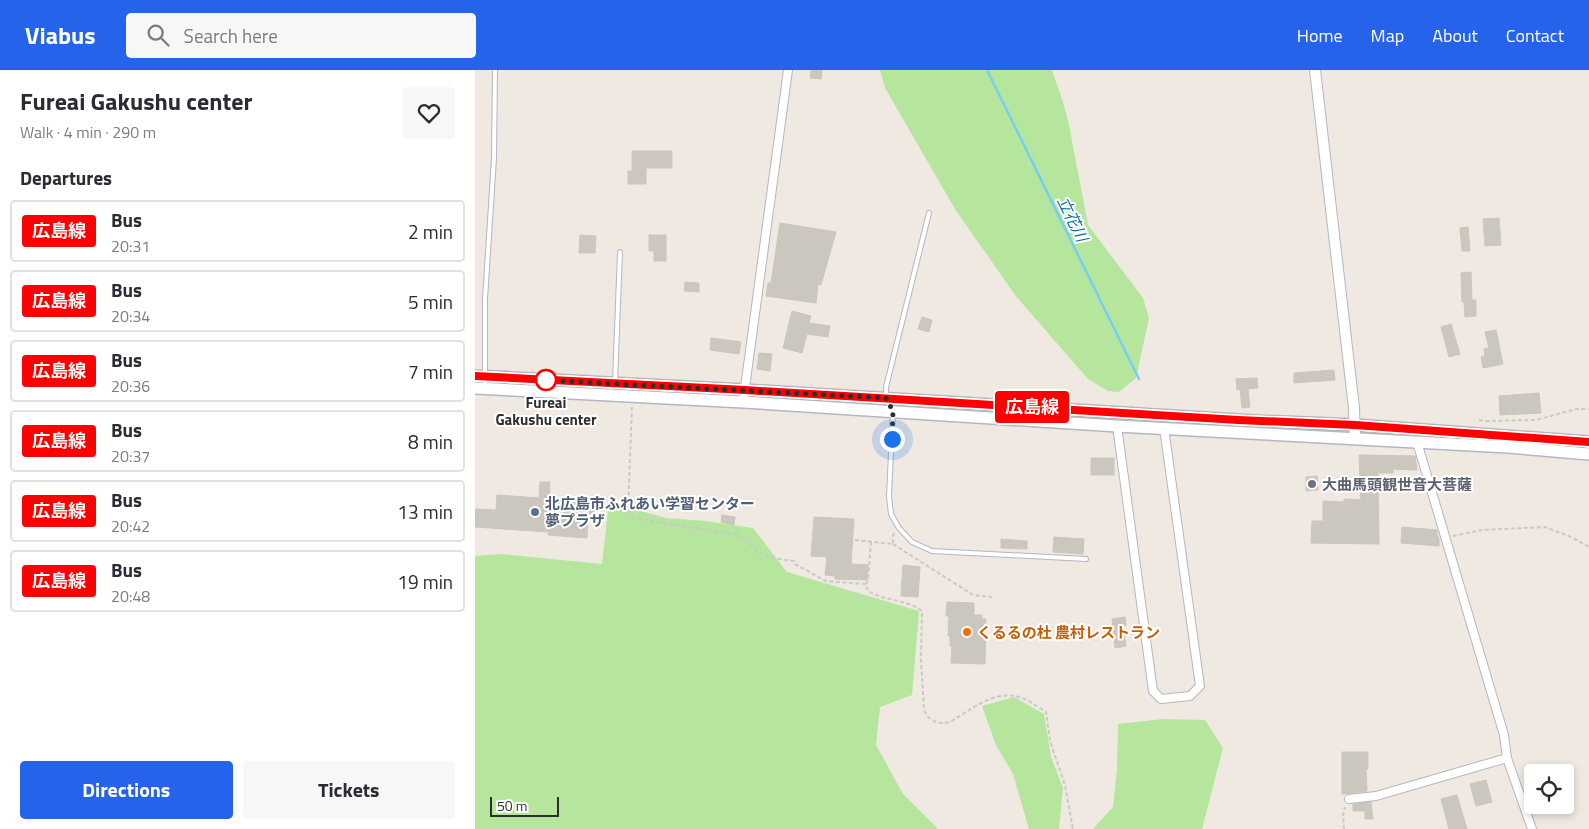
<!DOCTYPE html>
<meta charset="utf-8">
<style>
:root{--surface:#fff;--page:#f7f7f7;--text:#2b2b33;--muted:#7c7c81;--line:#e1e1e2;--accent:#2563eb}
body{margin:0;font-family:"Titillium Web","Noto Sans JP",sans-serif;background:var(--page);color:var(--text);height:100vh;display:flex;flex-direction:column;font-size:19px;white-space:nowrap}
*{box-sizing:border-box;margin:0}
p{font-size:16px;color:var(--muted)}
.icon{flex:none;width:28px;height:28px;fill:none;stroke:currentColor;stroke-width:2;stroke-linecap:round;stroke-linejoin:round}
.map{position:relative;flex:1;overflow:hidden}
.side{display:flex;flex-direction:column;background:var(--surface);width:475px}
.side>*{flex:none}
.badge{padding:0 10px;border-radius:4px;font-size:18px;line-height:32px}
.controls{position:absolute;left:1049px;top:694px;display:grid;gap:10px}
.controls a{display:grid;place-items:center;width:50px;height:50px;border-radius:5px;background:var(--surface);box-shadow:0 2px 8px #0003;font-size:25px}
.scale{position:absolute;left:15px;bottom:12px;width:69px;box-sizing:border-box;padding-left:5px;border:2px solid #2e2e2e;border-top:0;font-size:14px;line-height:18px;white-space:nowrap;color:#2e2e2e;-webkit-text-stroke:4px #fff;paint-order:stroke}
.you{position:absolute;width:25px;height:25px;margin:-12px;border:4px solid #fff;border-radius:50%;background:#1a73e8;box-shadow:0 0 0 8px #1a73e833}
.map>.badge{position:absolute;translate:-50% -50%;box-shadow:0 0 0 2px #fff}
h2{padding:0 20px;font-size:19px;line-height:45px}
.round{display:grid;place-items:center;flex:none;width:52px;height:52px;border-radius:5px;background:var(--page)}
.overview{display:flex;align-items:center;justify-content:space-between;height:85px;padding:0 20px}
h1{font-size:24px;font-weight:700;line-height:38px}
.action{display:flex;gap:10px;margin-top:auto;padding:10px 20px}
.action a{flex:1;height:58px;border-radius:5px;background:var(--accent);color:#fff;font-size:20px;font-weight:700;line-height:58px;text-align:center}
.action a+a{background:var(--page);color:var(--text)}
ul{padding:0;list-style:none}
li{display:flex;align-items:center;gap:15px;height:62px;margin:0 10px 8px;padding:0 10px;border:2px solid var(--line);border-radius:5px}
li div{flex:1}
li b{display:block;font-size:19px}
li em{font-style:normal}
li .badge{min-width:55px;font-weight:700;text-align:center}
header{display:flex;align-items:center;gap:30px;box-sizing:border-box;height:70px;padding:0 25px;background:var(--accent);color:#fff}
header strong{font-size:24px}
nav{display:flex;gap:28px;margin-inline-start:auto;font-size:18px}
.search{width:350px;height:45px;background:var(--page);display:flex;align-items:center;gap:12px;box-sizing:border-box;padding:0 18px;border-radius:5px;color:var(--muted);font-size:19px}
main{display:flex;flex:1;min-height:0}
.map>svg:first-child{display:block}
.green{fill:#b6e59e}
.lines{fill:none;stroke-linecap:round;stroke-linejoin:round}
.stream{stroke:#75cff0;stroke-width:2.5}
.building{fill:#cbc7bf;stroke:#cbc5ba}
.service-casing{stroke:#b4b7c1;stroke-width:6}
.minor-casing{stroke:#b4b7c1;stroke-width:10}
.tertiary-casing{stroke:#b4b7c1;stroke-width:12}
.secondary-casing{stroke:#b4b7c1;stroke-width:14}
.path{stroke:#c9c9c9;stroke-width:2;stroke-dasharray:4 2.5;stroke-linecap:butt}
.service{stroke:#fff;stroke-width:4}
.minor{stroke:#fff;stroke-width:8}
.tertiary{stroke:#fff;stroke-width:10}
.secondary{stroke:#fff;stroke-width:11}
.line-casing{stroke:#fff;stroke-width:11}
.line{stroke:#f00;stroke-width:8}
.walk{stroke:#2e2e2e;stroke-width:5;stroke-dasharray:0 9}
.stop-dot{fill:#fff;stroke:#f00;stroke-width:2.5}
.worship-dot{fill:#6b7280;stroke:#fff;stroke-width:2}
.service-dot{fill:#5c6f8a;stroke:#fff;stroke-width:2}
.food-dot{fill:#e8710a;stroke:#fff;stroke-width:2}
.labels{text-anchor:middle;dominant-baseline:central;stroke-width:4;stroke-linejoin:round;paint-order:stroke}
.stop-label{font-size:15px;font-weight:bold;fill:#2e2e2e;stroke:#fff}
.worship-label{font-size:15px;font-weight:bold;fill:#5b616d;stroke:#fff;text-anchor:start}
.service-label{font-size:15px;font-weight:bold;fill:#4e5e75;stroke:#fff;text-anchor:start}
.food-label{font-size:15px;font-weight:bold;fill:#c56008;stroke:#fff;text-anchor:start}
.water-label{font-size:16px;font-style:italic;fill:#0d6fa3;stroke:#fff}
</style>
<header>
<strong>Viabus</strong>
<div class="search"><svg class="icon" aria-label="search" viewBox="0 0 24 24"><circle cx="10" cy="10" r="6"/><path d="M15 15l6 6"/></svg>Search here</div>
<nav><a>Home</a><a>Map</a><a>About</a><a>Contact</a></nav>
</header>
<main>
<section class="side">
<div class="overview"><div><h1>Fureai Gakushu center</h1><p>Walk · 4 min · 290 m</p></div><a class="round"><svg class="icon" aria-label="heart" viewBox="0 0 24 24"><path d="M12 20l-8-8c-3-5 5-10 8-4 3-6 11-1 8 4z"/></svg></a></div>
<h2>Departures</h2>
<ul>
<li><span class="badge" style="background:#f00;color:#fff">広島線</span><div><b>Bus</b><p>20:31</p></div><em>2 min</em></li>
<li><span class="badge" style="background:#f00;color:#fff">広島線</span><div><b>Bus</b><p>20:34</p></div><em>5 min</em></li>
<li><span class="badge" style="background:#f00;color:#fff">広島線</span><div><b>Bus</b><p>20:36</p></div><em>7 min</em></li>
<li><span class="badge" style="background:#f00;color:#fff">広島線</span><div><b>Bus</b><p>20:37</p></div><em>8 min</em></li>
<li><span class="badge" style="background:#f00;color:#fff">広島線</span><div><b>Bus</b><p>20:42</p></div><em>13 min</em></li>
<li><span class="badge" style="background:#f00;color:#fff">広島線</span><div><b>Bus</b><p>20:48</p></div><em>19 min</em></li>
</ul>
<div class="action"><a>Directions</a><a>Tickets</a></div>
</section>
<div class="map">
<svg width="1114" height="759" viewBox="0 0 1114 759">
<rect width="100%" height="100%" fill="#efe9e1"/>
<g class="green">
<path d="M405,0h172l12,35 5,20 19,100 55,73 6,20 -13,60 -17,14 -11,-1 -20,-12 -73,-84 -60,-86 -70,-121z"/>
<path d="M134,432l57,16 39,3 48,7 34,44 132,39 -7,84 -32,12 -4,38 27,49 35,35h-463v-273l25,-2 102,10z"/>
<path d="M539,627l30,17 7,43 12,31 -4,41h-30l-16,-55 -17,-29 -14,-39z"/>
<path d="M688,649l42,1 18,28 -21,81h-109l20,-22 4,-38 1,-45z"/>
</g>
<g class="lines">
<path class="stream" d="M512,0l152,309"/>
</g>
<g class="building">
<path d="M336,0h11l-1,9 -11,-1z"/>
<path d="M157,81h40v17h-26v16h-18v-13h4z"/>
<path d="M1024,148l2,27 -16,1 -2,-27z"/>
<path d="M305,153l56,9 -15,53 -3,-1 -2,19 -50,-7 2,-13h3z"/>
<path d="M993,157l2,24h-8l-2,-23z"/>
<path d="M105,165l16,1 -1,17h-16z"/>
<path d="M174,165h17v26h-12v-10h-5z"/>
<path d="M996,202l1,28h4v16l-11,1 -1,-15h-2l-1,-29z"/>
<path d="M210,212l14,1v9l-15,-1z"/>
<path d="M317,241l19,5 -2,7 21,3 -2,11 -21,-3 -5,19 -19,-5z"/>
<path d="M447,247l10,3 -3,12 -11,-3z"/>
<path d="M976,254l9,30 -11,3 -8,-30z"/>
<path d="M1021,260l7,34 -20,4 -2,-11 4,-1 -1,-7 5,-1 -4,-16z"/>
<path d="M236,268l30,4 -2,12 -29,-4z"/>
<path d="M284,283l13,1 -2,17 -13,-2z"/>
<path d="M859,300l1,10 -41,3v-10z"/>
<path d="M782,308l1,10 -10,1 2,18 -8,1 -2,-19 -3,1 -1,-11z"/>
<path d="M1064,323l2,20 -41,2 -1,-19z"/>
<path d="M884,385l56,1 2,14 -24,-1v4h-15l1,71 -68,-1 1,-22h11v-20l21,1v-3l17,1z"/>
<rect x="616" y="388" width="23" height="17"/>
<path d="M842,406l1,14 -12,1v-14z"/>
<path d="M65,412h10l-1,16 47,3 -1,13h-7l-1,24 -39,-3v-3l-73,-5v-18l21,1 1,-15 42,3z"/>
<path d="M247,445l13,2 -1,8 -13,-3z"/>
<path d="M339,447l40,2 -3,45 17,1 -1,15 -32,-1v-3l-10,-1 2,-18 -16,-1z"/>
<path d="M927,457l35,3v5l2,3v8l-38,-3z"/>
<path d="M579,467l30,2 -1,15 -30,-2z"/>
<path d="M526,469l26,2v8l-26,-1z"/>
<path d="M428,495l17,2 -2,30 -17,-1z"/>
<path d="M472,532l27,1v12h8v4h4l-1,45 -34,-1 1,-17h-2v-10h-2l1,-20h-3z"/>
<path d="M650,547l1,8 -3,1 3,20 -11,2 -3,-29z"/>
<path d="M867,682h26v17h-2l1,22 -25,3z"/>
<path d="M1011,710l6,22 -16,4 -6,-22z"/>
<path d="M982,725l10,34h-18l-8,-30z"/>
<path d="M896,732l2,17h-8v-8h-12v-7z"/>
</g>
<g class="lines">
<g class="service-casing">
<g id="service">
<path d="M454,143l-43,174v11l7,13 -4,85 2,18 8,14 13,14 20,9 154,8"/>
<path d="M140,312l5,-130"/>
<path d="M10,317v-88l9,-141 1,-88"/>
</g>
</g>
<g class="minor-casing">
<g id="minor">
<path d="M269,325l44,-325"/>
<path d="M642,356l36,265 8,8 29,-3 10,-10 -36,-258"/>
<path d="M942,372l87,293 3,23 25,71"/>
<path d="M874,729l27,-3 131,-38"/>
</g>
</g>
<g class="tertiary-casing">
<path id="tertiary" d="M840,0l39,338 1,31"/>
</g>
<g class="secondary-casing">
<g id="secondary">
<path d="M0,306l270,14 510,31 100,4 234,17"/>
<path d="M0,318l268,14 374,24 391,21 81,7"/>
</g>
</g>
<g class="path">
<path d="M157,337l-4,104 5,7 106,17 20,18 13,5 22,3 1,3 31,17 40,3 2,7c18,11 36,7 54,20l-1,48 3,51c5,11 14,15 26,12 22,-13 46,-34 72,-24 8,3 16,9 24,14l4,29 15,44 8,44"/>
<path d="M1004,350l6,1 51,-1 40,-11h13"/>
<path d="M978,466l29,-6 63,-3 26,10 18,10"/>
<path d="M380,470l38,4v-9l3,-3"/>
<path d="M418,474l80,51 19,2"/>
<path d="M391,514l2,-4 3,-38"/>
<path d="M869,759l-1,-14 2,-8"/>
</g>
<use href="#service" class="service"/>
<use href="#minor" class="minor"/>
<use href="#tertiary" class="tertiary"/>
<use href="#secondary" class="secondary"/>
</g>
<g class="lines">
<g class="line-casing">
<path id="line" d="M0,306l270,14 493,30 117,5 234,17"/>
</g>
<use href="#line" class="line"/>
<path class="walk" d="M71,310h-5l345,18 7,13 -1,28"/>
</g>
<circle class="stop-dot" cx="71" cy="310" r="10"/>
<circle class="worship-dot" cx="837" cy="414" r="5"/>
<circle class="service-dot" cx="60" cy="442" r="5"/>
<circle class="food-dot" cx="492" cy="562" r="5"/>
<g class="labels">
<g class="stop-label">
<text x="71" y="332">Fureai<tspan x="71" dy="17">Gakushu center</tspan></text>
</g>
<g class="worship-label">
<text x="847" y="414">大曲馬頭観世音大菩薩</text>
</g>
<g class="service-label">
<text x="70" y="433">北広島市ふれあい学習センター<tspan x="70" dy="17">夢プラザ</tspan></text>
</g>
<g class="food-label">
<text x="502" y="562">くるるの杜 農村レストラン</text>
</g>
<g class="water-label">
<text transform="translate(598 149) rotate(64)">立花川</text>
</g>
</g>
</svg>
<div class="controls">
<a><svg class="icon" aria-label="locate" viewBox="0 0 24 24"><circle cx="12" cy="12" r="6"/><path d="M12 2v4M12 18v4M2 12h4M18 12h4"/></svg></a>
</div>
<div class="scale">50 m</div>
<div class="you" style="left:417px;top:369px"></div>
<b class="badge" style="left:557px;top:337px;background:#f00;color:#fff">広島線</b>
</div>
</main>
